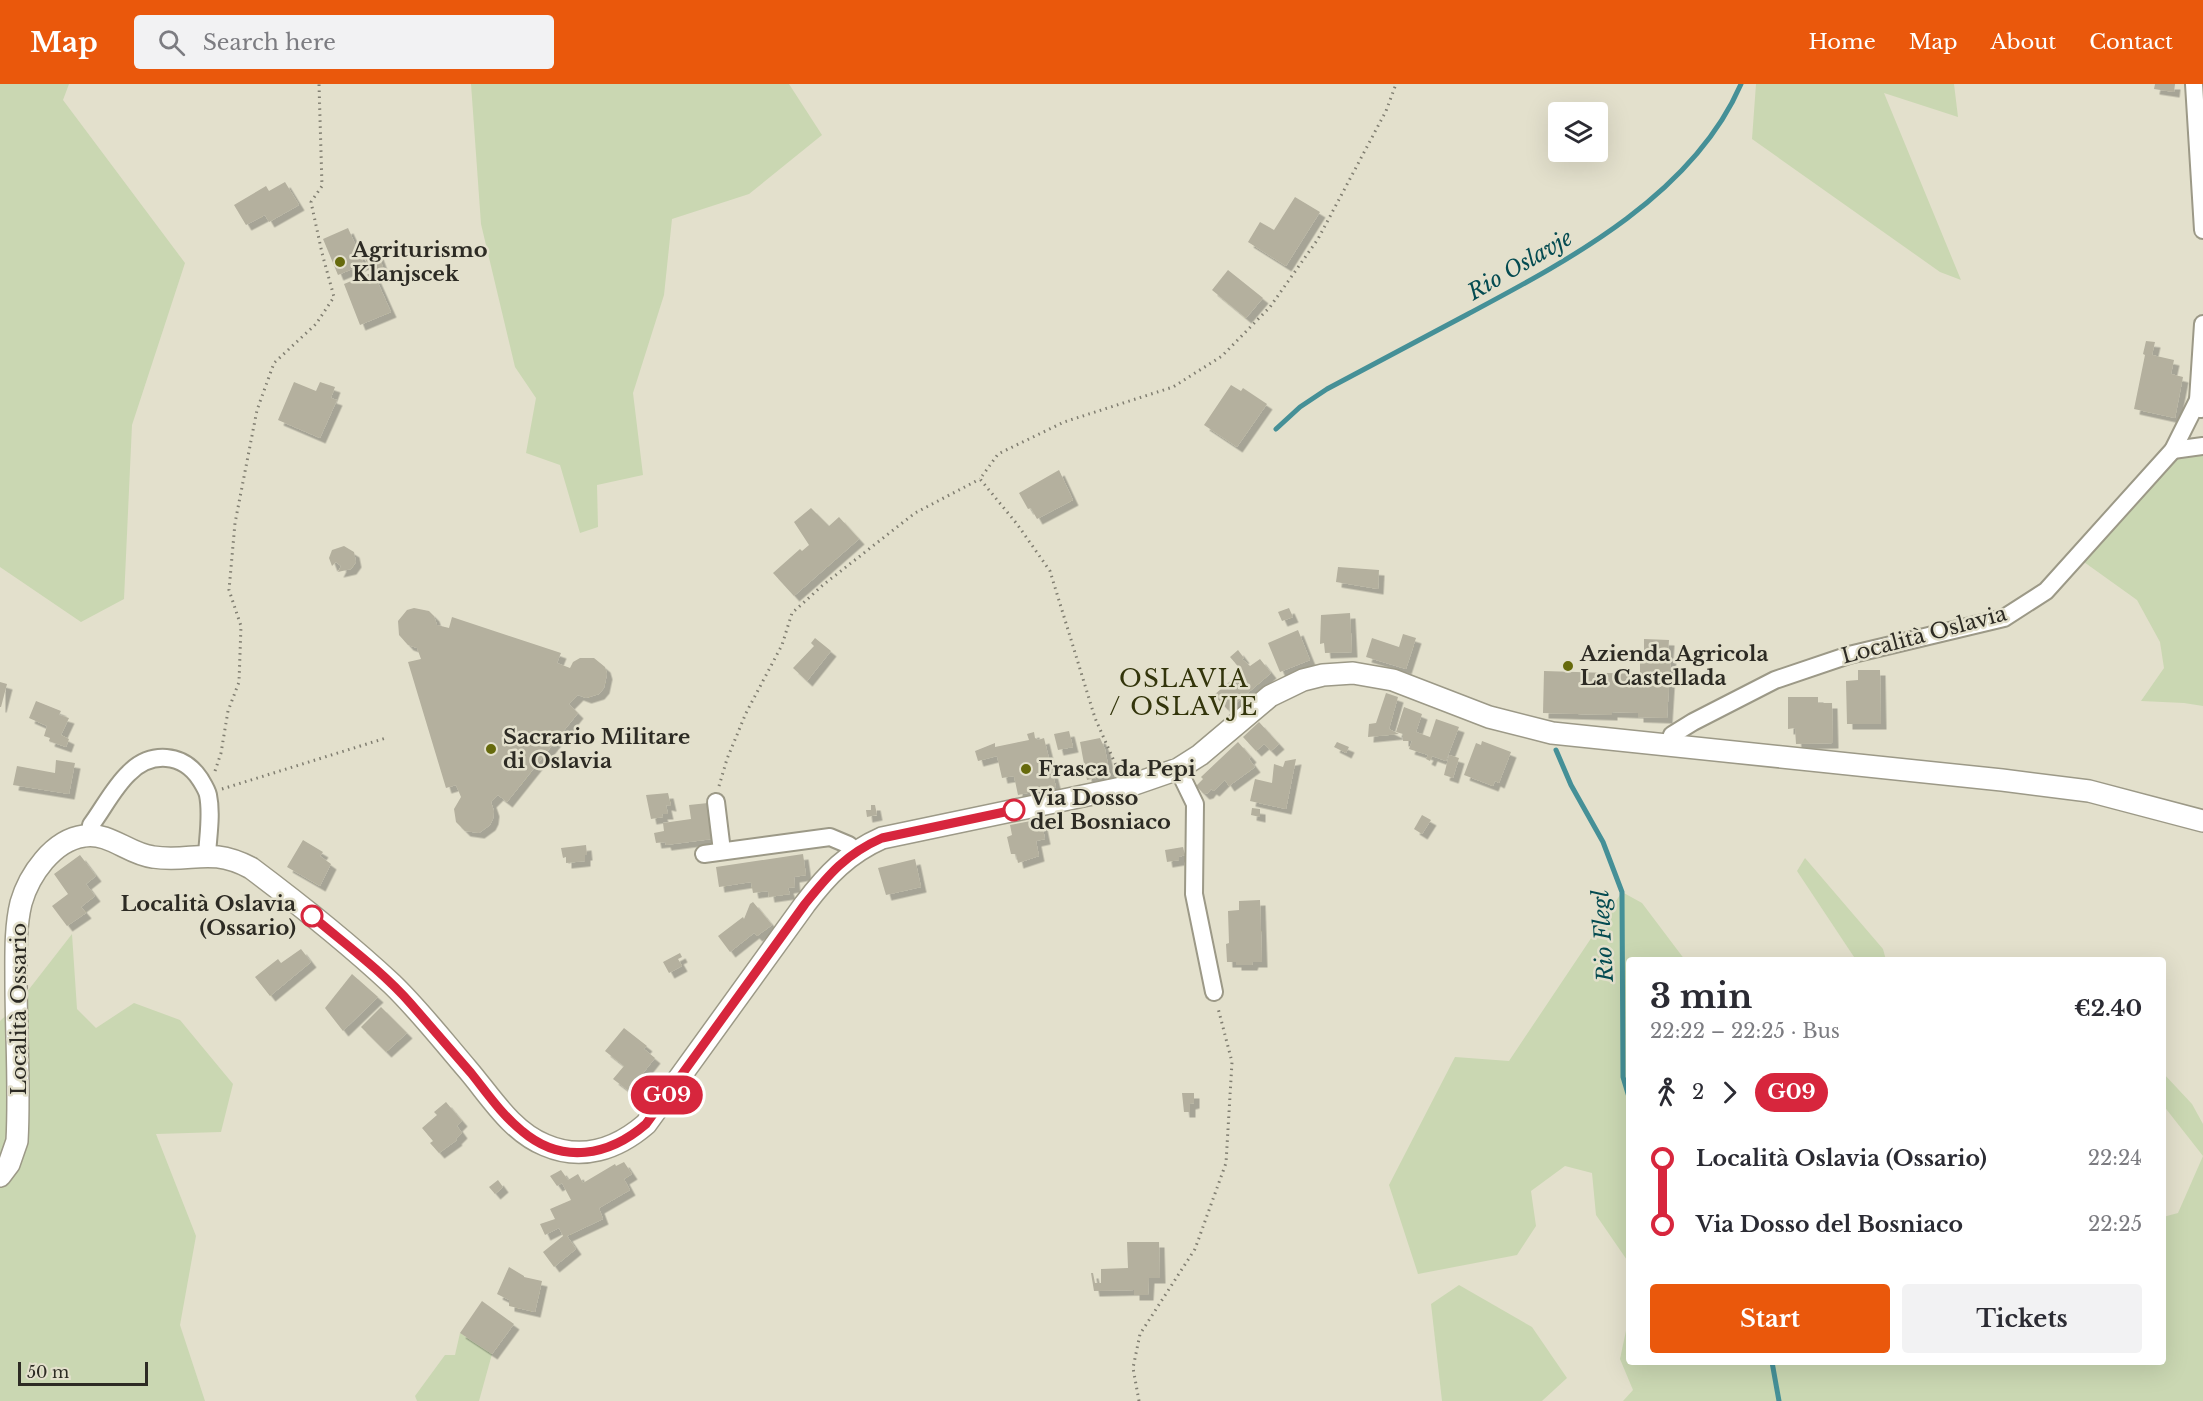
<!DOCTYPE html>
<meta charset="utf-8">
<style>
:root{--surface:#fff;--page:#f2f2f3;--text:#2b2b33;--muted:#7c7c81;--accent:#ea580c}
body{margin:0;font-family:"Libre Baskerville",serif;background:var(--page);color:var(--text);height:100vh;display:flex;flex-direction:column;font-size:22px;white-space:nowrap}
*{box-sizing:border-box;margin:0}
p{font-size:20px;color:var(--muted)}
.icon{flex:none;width:33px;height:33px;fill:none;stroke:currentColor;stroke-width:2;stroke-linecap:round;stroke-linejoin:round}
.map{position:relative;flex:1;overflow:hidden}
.sheet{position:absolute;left:1626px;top:873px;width:540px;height:408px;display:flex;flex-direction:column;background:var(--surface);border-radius:6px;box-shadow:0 6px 24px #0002}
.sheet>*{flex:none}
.badge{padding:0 12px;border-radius:20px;font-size:21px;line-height:39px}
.tools{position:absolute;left:1548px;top:18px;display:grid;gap:12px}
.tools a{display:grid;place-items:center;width:60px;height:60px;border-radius:6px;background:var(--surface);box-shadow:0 6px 24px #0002;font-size:30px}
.scale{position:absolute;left:18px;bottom:15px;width:130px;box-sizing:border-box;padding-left:6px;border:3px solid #2d2b24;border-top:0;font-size:16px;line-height:21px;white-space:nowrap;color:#2d2b24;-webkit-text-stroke:4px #e3e0cc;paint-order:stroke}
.map>.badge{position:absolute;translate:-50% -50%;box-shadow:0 0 0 3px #fff}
.legs{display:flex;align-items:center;gap:9px;height:66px;padding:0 24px;font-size:20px}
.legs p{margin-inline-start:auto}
.head{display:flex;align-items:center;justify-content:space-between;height:102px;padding:0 24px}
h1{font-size:33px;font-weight:700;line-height:45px}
.cta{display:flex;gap:12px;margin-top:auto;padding:12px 24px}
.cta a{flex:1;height:69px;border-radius:6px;background:var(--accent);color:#fff;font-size:24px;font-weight:700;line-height:69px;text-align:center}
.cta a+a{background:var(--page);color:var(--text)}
ul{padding:0 24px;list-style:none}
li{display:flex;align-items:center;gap:21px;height:66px;font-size:22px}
li i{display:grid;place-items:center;width:9px;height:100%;margin:0 8px;background:currentColor}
li i::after{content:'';width:15px;height:15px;margin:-8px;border:4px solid;border-radius:50%;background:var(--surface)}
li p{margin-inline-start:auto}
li:first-child i{background:linear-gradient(#0000 50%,currentColor 0)}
li:last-child i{background:linear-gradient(currentColor 50%,#0000 0)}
header{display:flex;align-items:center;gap:36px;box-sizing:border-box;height:84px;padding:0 30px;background:var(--accent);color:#fff}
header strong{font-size:28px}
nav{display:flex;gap:33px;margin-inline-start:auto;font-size:21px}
.search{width:420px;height:54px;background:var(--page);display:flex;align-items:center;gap:15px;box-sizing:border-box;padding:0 21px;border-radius:6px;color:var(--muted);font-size:22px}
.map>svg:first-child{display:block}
.green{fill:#cad7b2}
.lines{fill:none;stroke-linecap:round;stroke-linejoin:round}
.stream{stroke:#459097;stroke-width:5}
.building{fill:#b4b09e;filter:url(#shadow)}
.minor-casing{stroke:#9c9987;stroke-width:20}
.tertiary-casing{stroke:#9c9987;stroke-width:24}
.path{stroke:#807e71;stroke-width:3;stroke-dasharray:1.5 4.5;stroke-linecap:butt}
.minor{stroke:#fff;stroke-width:16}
.tertiary{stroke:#fff;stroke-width:21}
.line-1-casing{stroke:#fff;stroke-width:14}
.line-1{stroke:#d7263d;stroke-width:9}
.poi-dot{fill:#666a0c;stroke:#e3e0cc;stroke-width:2}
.stop-1-dot{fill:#fff;stroke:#d7263d;stroke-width:3}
.labels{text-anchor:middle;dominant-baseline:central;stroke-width:5;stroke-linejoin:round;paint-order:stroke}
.poi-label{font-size:21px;font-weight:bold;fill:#2d2b24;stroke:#e3e0cc;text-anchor:start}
.street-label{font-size:21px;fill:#2d2b24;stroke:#e3e0cc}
.stop-label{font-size:21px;font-weight:bold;fill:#2d2b24;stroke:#e3e0cc;text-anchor:start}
.water-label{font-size:22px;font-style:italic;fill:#044b51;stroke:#e3e0cc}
.quarter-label{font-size:24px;letter-spacing:1.5px;fill:#33350b;stroke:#e3e0cc}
</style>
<header>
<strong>Map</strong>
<div class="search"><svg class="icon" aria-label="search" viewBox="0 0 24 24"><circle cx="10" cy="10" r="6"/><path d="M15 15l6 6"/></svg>Search here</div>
<nav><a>Home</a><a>Map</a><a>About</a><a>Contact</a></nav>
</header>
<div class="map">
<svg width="2203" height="1317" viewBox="0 0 2203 1317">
<defs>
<filter id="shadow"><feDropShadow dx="5.5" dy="5.5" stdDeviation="0" flood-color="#0004"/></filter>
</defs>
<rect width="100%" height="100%" fill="#e3e0cc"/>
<g class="green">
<path d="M0,0h69l-6,16 122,163 -53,162 -8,174 -43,23 -81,-55z"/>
<path d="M471,0h318l33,51 -73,59 -77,25 -8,76 -31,98 10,82 -46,10 1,42 -18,6 -20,-68 -34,-12 10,-55 -21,-31 -34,-143z"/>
<path d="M1756,0h198l4,33 -74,-24 77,187 -21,-8 -188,-133z"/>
<path d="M2203,362v260l-19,-3 -43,-2 23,-33 -4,-26 -23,-42 -60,-43 96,-107z"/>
<path d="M1805,774l78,91 3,11h-30l-59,-89z"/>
<path d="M1622,808l20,11 43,57h-56v303l-33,-48 -4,-42 -27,-7 -34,25 5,35 -19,29 -99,19 -29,-89 66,-128 54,4z"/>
<path d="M72,850l5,75 19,19 38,-25 46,17 53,64 -12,48 -65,2 40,102 -16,89 25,76h-205v-380l16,-15z"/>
<path d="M2163,989l29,31 11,20v277h-580l10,-11 -13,-31 7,-33 2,-26v62h534v-145l15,-4 25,-57 -40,-51z"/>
<path d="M1459,1201l73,42 35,51 -25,23h-100l-11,-97z"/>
<path d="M460,1249l32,21 -13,47h-62l-2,-5 30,-41h10z"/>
</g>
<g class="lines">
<g class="stream">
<path d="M1276,345l24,-22 27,-18c47,-25 94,-50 141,-75 101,-54 225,-119 273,-230"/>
<path d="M1556,666l15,35 32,57 19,50 1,185 6,20"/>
<path d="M1772,1278l7,39"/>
</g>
</g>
<g class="building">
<path d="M2155,0h20l-1,8 -20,-3z"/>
<path d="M285,98l14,23 -30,17 -4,-7 -19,10 -12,-20 32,-19 3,5z"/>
<path d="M1295,113l25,15 -34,54 -38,-24 12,-20 14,8z"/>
<path d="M348,144l16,36 -26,11 -15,-36z"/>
<path d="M377,167l7,19 -10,4 17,38 -31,13 -16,-41 27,-11 -7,-17z"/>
<path d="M1228,186l35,28 -17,20 -34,-28z"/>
<path d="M2146,257l9,1 -3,13 22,5 -3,14 12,3 -8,41 -41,-9 11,-54 -2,-1z"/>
<path d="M294,298l22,9 4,-9 15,5 -4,11 6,2 -17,38 -42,-18z"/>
<path d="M1231,301l10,6 2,-3 24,16 -30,43 -33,-22z"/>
<path d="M1059,386l14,30 -36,19 -6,-11 -3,1 -9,-16z"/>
<path d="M811,424l18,18 10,-9 20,22 -65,57 -21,-23 27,-24 2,2 7,-6 -15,-23z"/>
<path d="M344,462l10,6 2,10 -5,7 -13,3 3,-6 -5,-4 -4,4 -3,-8 3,-8z"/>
<path d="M1338,483l41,3 -1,19 -42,-7z"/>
<path d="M414,524l15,3 5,5 3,9 12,3 3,-11 109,36 -4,10 13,5 3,-6 7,-4h14l11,9 2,7 -3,14 -5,6 -13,4 -8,-3 -9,9 9,9 -71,89 -9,-7 -7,7 3,9 -1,8 -3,6 -11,8 -14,-2 -9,-9 -2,-13 7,-12 -5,-12 -10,3 -38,-126 13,-3 -4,-11 -9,-3 -9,-10 -1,-14 9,-11z"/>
<path d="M1289,524l4,9 -11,4 -4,-9z"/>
<path d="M1350,529l2,39 -27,1 -1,-10 -4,1 1,-29z"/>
<path d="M1298,546l12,30 -30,12 -12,-29z"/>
<path d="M1403,550l13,4 -10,31 -40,-12 6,-19 27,9z"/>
<path d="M815,554l16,13 -24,30 -14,-13 21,-22 -3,-3z"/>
<path d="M1644,555l25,1 -1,14 3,1 -4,63 -29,-1v-4l-26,-1v3l-69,-2 1,-42 96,3v-20l4,-1z"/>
<path d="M1238,566l6,8 -2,1 8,7 10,-7 11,14 -43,37 -14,-15 28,-24 -12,-14z"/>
<path d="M1858,586h22l1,54h-34l-1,-43 12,-1z"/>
<path d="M0,598l7,2 -6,23h-1z"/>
<path d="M1386,609l12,4 -9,32 10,5 -31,3 1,-13 7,-1z"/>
<path d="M1788,613h30v6h14l1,40 -37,1 -1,-16 -7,1z"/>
<path d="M36,617l25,10 -2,4 10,3 -8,17 8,4 -3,8 -17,-6 1,-3 -6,-2 3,-10 -18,-8z"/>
<path d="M1404,623l18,7 -6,18 14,5 6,-18 23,8 -13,34 -14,-5 -2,5 -4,-2 2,-4 -19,-6 3,-8h-9v-7l-7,-2z"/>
<path d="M1259,638l20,22 -8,7 -7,-7 -8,7 -13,-14z"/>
<path d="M1069,647l4,16 -15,3 -4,-16z"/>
<path d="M1034,648l1,6 3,2 6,-2 12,49 -38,8 -4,-19 -12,2 -5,-22 -19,5 -3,-10 20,-8v4l34,-7 -2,-6z"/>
<path d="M1100,654l5,11 5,26 -23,5 -7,-38z"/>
<path d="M1482,657l29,11 -12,31 -4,-2 -2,5 -29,-11 12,-32 5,2z"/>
<path d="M1238,658l13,15 -2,2 6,8 -26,19 -4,-6 -11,11 -3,-2 -3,4 -4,1 -8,-8 7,-7 -2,-2z"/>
<path d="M1337,658l12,5 -3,6 -12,-6z"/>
<path d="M1449,671l10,3 -6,20 -9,-3z"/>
<path d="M1296,675l-10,50 -36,-8 5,-22 17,4 2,-19 9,3 2,-6z"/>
<path d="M56,676l19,3 -6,31 -56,-9 4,-19 38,7z"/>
<path d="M668,709l3,13 -5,-1 2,9h-6l1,3 -12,2 -5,-24z"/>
<path d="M708,719l4,36 -46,6 -1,-3 -9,1 -2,-10 10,-2 -1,-8 28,-4 -2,-14z"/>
<path d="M871,721h4l2,10 -10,2 -1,-7h5z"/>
<path d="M1252,724l8,1v8l-9,-2z"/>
<path d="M1422,731l9,5 -9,14 -8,-5z"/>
<path d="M1041,735l4,20 -9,2 3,15 -21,7 -2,-9h-5l-4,-17 5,-2 -2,-10z"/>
<path d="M303,756l20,12 -3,4 11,8 -11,22 -33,-19z"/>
<path d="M586,761l1,10h-2v6l-19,2v-6l-3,1 -2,-10z"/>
<path d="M1183,763l2,8 -6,2v3l-12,2 -2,-12z"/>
<path d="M803,770l3,21 -12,2 1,10 -7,1 2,6 -21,3 -1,-6 -15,2 -2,-11 -32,5 -3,-20z"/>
<path d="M80,771l16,21 -10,8 9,12 -14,11 5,6 -19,13 -15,-20 16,-12 -14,-20z"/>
<path d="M915,775l6,28 -35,8 -8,-27z"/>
<path d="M1260,816l2,62h-9l-1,3h-16v-3h-9l-1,-18 3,-1 -1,-32 11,-1v-9z"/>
<path d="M753,818l19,23 -15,11 -3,-3 -24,19 -12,-16 25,-19 1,2 6,-15z"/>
<path d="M301,865l10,13 -41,34 -15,-19 23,-18 3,4z"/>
<path d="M680,869l2,4 -4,2 4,7 -13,7 -6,-11z"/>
<path d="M352,890l26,23 -35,34 -18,-23z"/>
<path d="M381,923l26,26 -21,19 -25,-25z"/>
<path d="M624,944l23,18 -3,3 11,9 -26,33 -16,-12 11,-13 -19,-15z"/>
<path d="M1182,1009h12v10l-4,1v8h-6z"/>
<path d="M446,1018l16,19 -5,5 5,7 -6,6 1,1 -18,13 -9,-10 3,-2 -11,-13 15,-13 -3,-3z"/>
<path d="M624,1078l8,12 -8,5 6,11 -31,18 4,11 -36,17 9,13 -22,18 -11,-15 20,-16 -4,-8 -14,7 -5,-11 15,-5 -5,-10 21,-9 -9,-17 -5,3 -7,-10 11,-6 7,10 10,-6 5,9 32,-19 1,2z"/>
<path d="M498,1096l5,7 -8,7 -6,-7z"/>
<path d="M1127,1158h32l1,36h-11l-1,17h-14v-5l-40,1 -3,-18h2l2,10h6v-14l27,-1z"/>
<path d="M509,1183l15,9v1l18,4 -7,31 -26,-6v-6l-12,-6z"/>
<path d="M482,1217l32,23 -22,30 -32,-21z"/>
</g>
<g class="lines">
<g class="minor-casing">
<g id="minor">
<path d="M2194,0l9,146"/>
<path d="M2201,325l-3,-9 5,-76"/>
<path d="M2173,366l30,-4"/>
<path d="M1668,662l4,-11 21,-13 82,-42 74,-25 155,-37 42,-27 127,-141 25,-50"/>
<path d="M1178,685l17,35 -1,90 20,98"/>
<path d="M716,718l6,49"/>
<path d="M90,752l1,-11c12,-16 23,-38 38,-52 22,-22 54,-20 71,6 3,5 7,11 8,16 4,19 0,41 -1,60"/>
<path d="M704,770l126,-17 19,8 6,7"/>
</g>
</g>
<g class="tertiary-casing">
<path id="tertiary" d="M0,1092l9,-12 8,-23c3,-53 -1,-107 -1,-160 0,-26 -1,-53 5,-78 8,-28 32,-63 63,-67 26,-4 44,18 69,21 39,6 56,-11 98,11 48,36 97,75 141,116 27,26 51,57 76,86 23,27 43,61 77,75 37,16 72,4 101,-21l159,-220c22,-29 43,-51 77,-66l244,-51 52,-18 22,-14 70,-59 33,-16 20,-5 30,-2 40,7 96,37 63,16 450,47 87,11 114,30"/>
</g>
<g class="path">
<path d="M1118,686l-23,-52 -45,-147 -33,-47 -37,-45 18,-25 66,-32 109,-35 49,-31 48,-49 48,-68 68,-128 10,-27"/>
<path d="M215,687l6,-18 7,-42 11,-29 2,-56 -12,-36 6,-67 22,-113 17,-47 42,-39 18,-27 -12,-44 -11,-51 11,-16 -3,-102"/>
<path d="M719,702l8,-27 19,-46 36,-68 10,-32 31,-28 92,-72 65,-34"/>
<path d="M222,705l164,-51"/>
<path d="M1139,1317l-6,-33 7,-34 55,-85 31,-86 6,-101 -14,-54"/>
</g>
<use href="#minor" class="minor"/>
<use href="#tertiary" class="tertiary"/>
</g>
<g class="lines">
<g class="line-1-casing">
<path id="line-1" d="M312,832c33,28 70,55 99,88 20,23 40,46 60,69 16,20 31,42 51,58 40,34 87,25 124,-7l159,-220c24,-30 41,-50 77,-66l132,-28"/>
</g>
<use href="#line-1" class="line-1"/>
</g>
<g class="poi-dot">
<circle cx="340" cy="178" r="6"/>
<circle cx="1568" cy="582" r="6"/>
<circle cx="491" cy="665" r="6"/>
<circle cx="1026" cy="685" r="6"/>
</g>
<g class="stop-1-dot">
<circle cx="1014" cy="726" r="10"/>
<circle cx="312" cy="832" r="10"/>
</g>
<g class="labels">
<g class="poi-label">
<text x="352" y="166">Agriturismo<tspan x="352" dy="24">Klanjscek</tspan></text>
<text x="1580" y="570">Azienda Agricola<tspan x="1580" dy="24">La Castellada</tspan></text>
<text x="503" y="653">Sacrario Militare<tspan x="503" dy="24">di Oslavia</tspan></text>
<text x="1038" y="685">Frasca da Pepi</text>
</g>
<g class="street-label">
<text transform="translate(1924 551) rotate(-15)">Località Oslavia</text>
<text transform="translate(19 925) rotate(-90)">Località Ossario</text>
</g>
<g class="stop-label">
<text x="1030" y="714">Via Dosso<tspan x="1030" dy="24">del Bosniaco</tspan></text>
<text x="296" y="820" text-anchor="end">Località Oslavia<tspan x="296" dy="24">(Ossario)</tspan></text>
</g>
<g class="water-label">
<text transform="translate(1520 181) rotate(-30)">Rio Oslavje</text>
<text transform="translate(1603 852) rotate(-93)">Rio Flegl</text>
</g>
<g class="quarter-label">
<text x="1184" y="594">OSLAVIA<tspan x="1184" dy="28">/ OSLAVJE</tspan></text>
</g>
</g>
</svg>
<div class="tools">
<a><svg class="icon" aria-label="layers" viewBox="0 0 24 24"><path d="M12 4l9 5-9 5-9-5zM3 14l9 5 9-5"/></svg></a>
</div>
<div class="scale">50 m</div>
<b class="badge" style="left:667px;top:1011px;background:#d7263d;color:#fff">G09</b>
<section class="sheet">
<div class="head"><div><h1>3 min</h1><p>22:22 – 22:25 · Bus</p></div><b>€2.40</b></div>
<div class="legs"><svg class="icon" aria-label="walk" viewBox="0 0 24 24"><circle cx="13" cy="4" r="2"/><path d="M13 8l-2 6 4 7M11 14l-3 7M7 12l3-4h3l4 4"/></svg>2<svg class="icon" aria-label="forward" viewBox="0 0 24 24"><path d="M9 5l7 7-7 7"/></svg><b class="badge" style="background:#d7263d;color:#fff">G09</b></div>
<ul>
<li><i style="color:#d7263d"></i><b>Località Oslavia (Ossario)</b><p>22:24</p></li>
<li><i style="color:#d7263d"></i><b>Via Dosso del Bosniaco</b><p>22:25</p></li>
</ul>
<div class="cta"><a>Start</a><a>Tickets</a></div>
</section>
</div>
